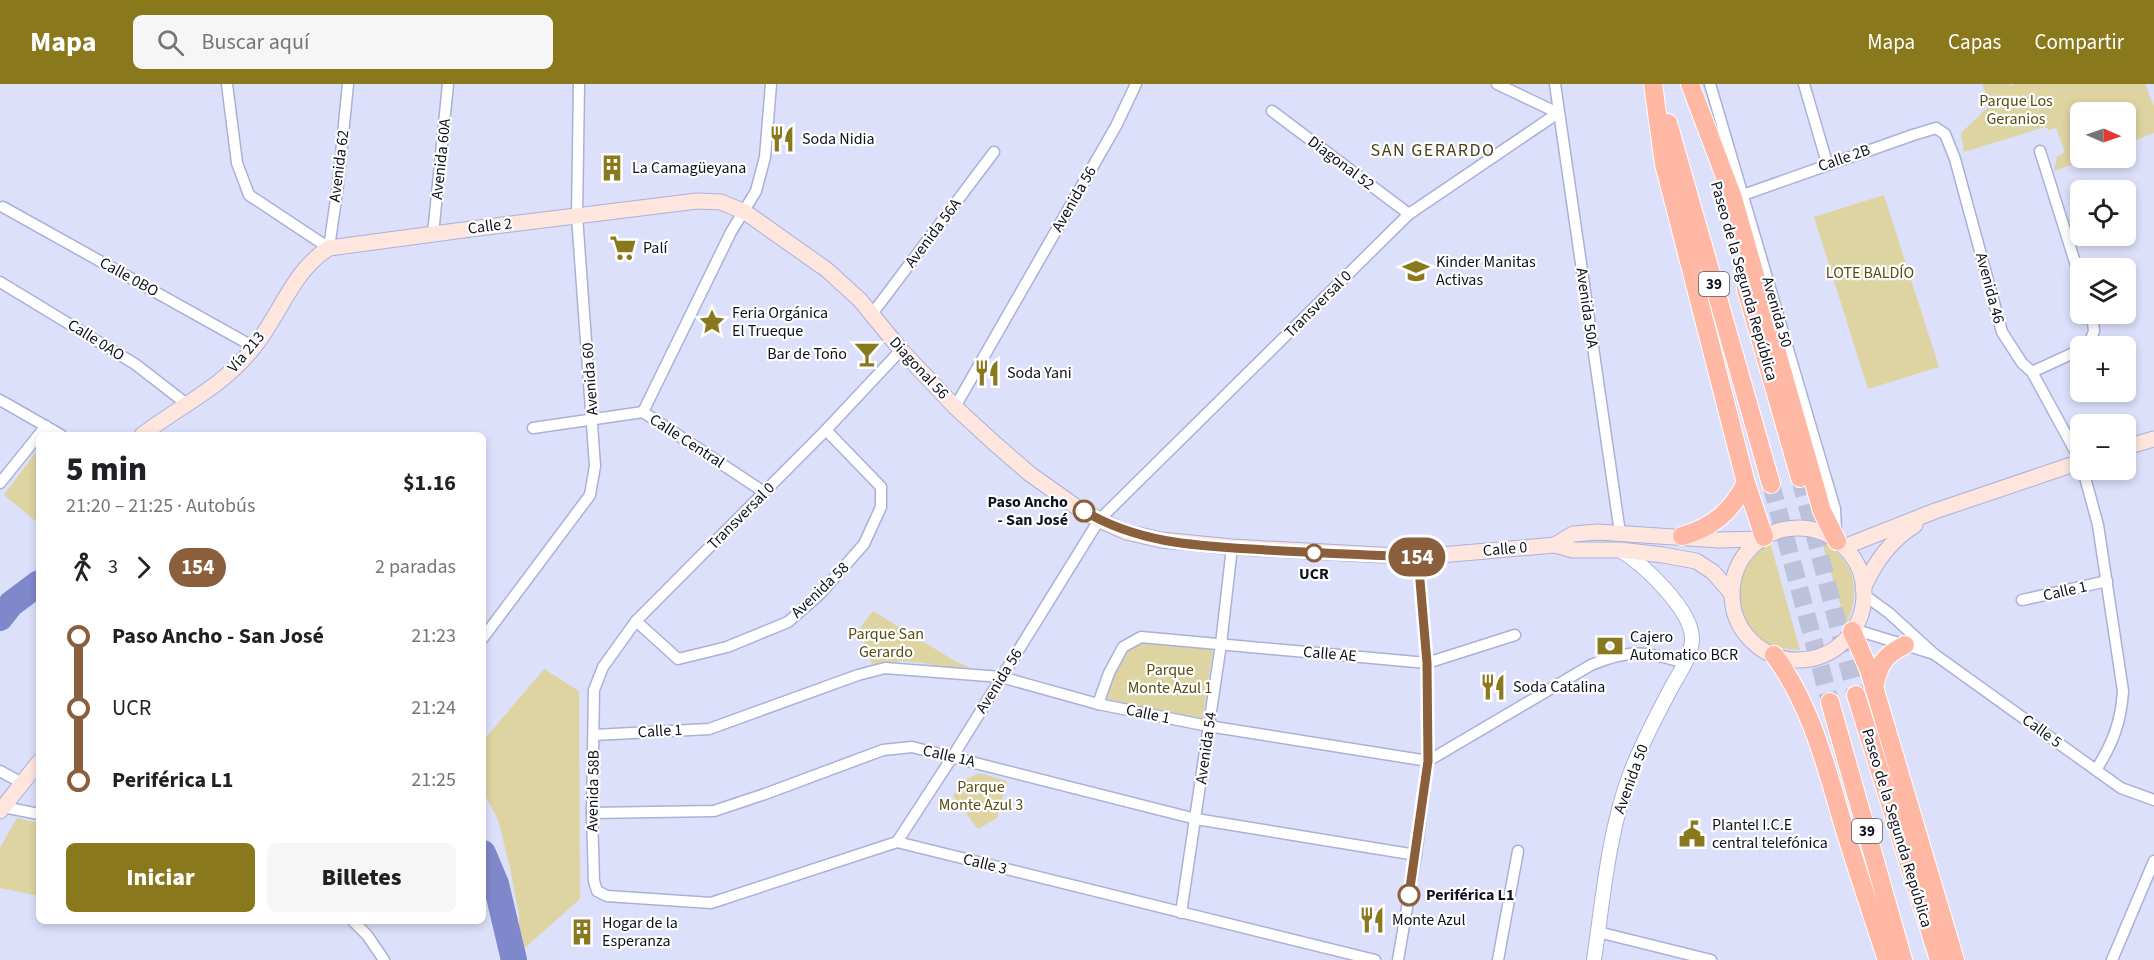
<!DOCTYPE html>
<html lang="es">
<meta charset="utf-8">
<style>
:root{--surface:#fff;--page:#f6f6f6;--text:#202124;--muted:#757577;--accent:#8a781d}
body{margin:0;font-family:"Source Sans 3",sans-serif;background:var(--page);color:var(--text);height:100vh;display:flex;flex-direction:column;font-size:22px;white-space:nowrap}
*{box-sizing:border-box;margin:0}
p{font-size:20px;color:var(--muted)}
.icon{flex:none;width:33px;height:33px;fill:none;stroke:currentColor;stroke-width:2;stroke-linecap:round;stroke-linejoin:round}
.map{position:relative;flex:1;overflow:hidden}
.drawer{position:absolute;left:36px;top:348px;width:450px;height:492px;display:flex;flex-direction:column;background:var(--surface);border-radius:9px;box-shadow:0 3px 9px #0003}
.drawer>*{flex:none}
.badge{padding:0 12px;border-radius:20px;font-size:21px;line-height:39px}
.needle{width:39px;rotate:92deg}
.buttons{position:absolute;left:2070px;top:18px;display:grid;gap:12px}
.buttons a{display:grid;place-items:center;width:66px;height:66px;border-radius:9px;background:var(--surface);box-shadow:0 3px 9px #0003;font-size:30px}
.map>.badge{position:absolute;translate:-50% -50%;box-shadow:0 0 0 3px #fff}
.legs{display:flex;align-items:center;gap:9px;height:66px;padding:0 30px;font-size:20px}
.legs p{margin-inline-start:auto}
.summary{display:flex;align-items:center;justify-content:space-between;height:102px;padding:0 30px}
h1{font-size:33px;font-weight:800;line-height:45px}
.primary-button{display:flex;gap:12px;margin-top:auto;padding:12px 30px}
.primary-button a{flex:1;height:69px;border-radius:9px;background:var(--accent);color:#fff;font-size:24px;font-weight:800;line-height:69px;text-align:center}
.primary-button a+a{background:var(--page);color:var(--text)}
ul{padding:0 30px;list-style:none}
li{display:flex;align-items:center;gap:21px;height:72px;font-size:22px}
li i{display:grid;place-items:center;width:9px;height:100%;margin:0 8px;background:currentColor}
li i::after{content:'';width:15px;height:15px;margin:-8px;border:4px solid;border-radius:50%;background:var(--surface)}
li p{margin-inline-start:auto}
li:first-child i{background:linear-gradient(#0000 50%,currentColor 0)}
li:last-child i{background:linear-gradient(currentColor 50%,#0000 0)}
header{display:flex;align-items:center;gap:36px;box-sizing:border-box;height:84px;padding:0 30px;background:var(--accent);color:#fff}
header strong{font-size:28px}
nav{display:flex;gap:33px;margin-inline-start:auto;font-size:21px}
.search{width:420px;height:54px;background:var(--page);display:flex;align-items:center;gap:15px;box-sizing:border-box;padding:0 21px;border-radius:9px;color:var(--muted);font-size:22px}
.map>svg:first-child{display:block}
.green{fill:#ded4a2}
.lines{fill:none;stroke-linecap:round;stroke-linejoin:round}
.river{stroke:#7f88cb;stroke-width:26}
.trunk-tunnel{stroke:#bdc1d9;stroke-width:18;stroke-dasharray:18 9;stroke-linecap:butt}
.minor-casing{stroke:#aab1d9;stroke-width:13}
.tertiary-casing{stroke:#aab1d9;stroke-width:16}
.secondary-casing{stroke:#aab1d9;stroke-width:17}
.trunk-casing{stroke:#fff;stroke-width:20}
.minor{stroke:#fff;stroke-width:10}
.tertiary{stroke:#fff;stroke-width:14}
.secondary{stroke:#fee5dd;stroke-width:15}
.trunk{stroke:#feb8a4;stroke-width:18}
.line-1-casing{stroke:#fff;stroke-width:14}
.line-1{stroke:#8b5e3c;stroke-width:9}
.stop-1-dot{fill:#fff;stroke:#8b5e3c;stroke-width:3}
.labels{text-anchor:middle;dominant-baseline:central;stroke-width:4.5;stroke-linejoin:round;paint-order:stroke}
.shield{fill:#fff;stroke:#575862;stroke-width:1.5}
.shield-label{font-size:15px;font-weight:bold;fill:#0f111f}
.park-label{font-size:16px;fill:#584c0f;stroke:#fff}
.poi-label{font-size:16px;fill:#0f111f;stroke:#fff;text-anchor:start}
.street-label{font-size:16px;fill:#0f111f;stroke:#fff}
.stop-label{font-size:16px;font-weight:bold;fill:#0f111f;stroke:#fff;text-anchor:end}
.neighbourhood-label{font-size:18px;letter-spacing:1.5px;fill:#483f16;stroke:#fff}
</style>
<header>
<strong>Mapa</strong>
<div class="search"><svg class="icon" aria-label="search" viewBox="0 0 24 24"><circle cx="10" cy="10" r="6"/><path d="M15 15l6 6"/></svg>Buscar aquí</div>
<nav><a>Mapa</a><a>Capas</a><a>Compartir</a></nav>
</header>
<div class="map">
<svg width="2154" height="876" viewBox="0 0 2154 876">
<rect width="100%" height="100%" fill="#dce0fa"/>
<g class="green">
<path d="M1982,0h27l1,2 4,-2h131l9,22v27l-28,11v-32h-46v46h10l-36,13 3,-14 8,-5 -9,-24 -7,2 -4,-3 -81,25 -3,-19 29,-28z"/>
<path d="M1884,111l55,172 -71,22 -54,-172z"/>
<path d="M39,364v76l-35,-29z"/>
<path d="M1770,458l30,108c-11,-1 -22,-1 -32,-6 -43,-23 -37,-79 2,-102z"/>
<path d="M1822,458c33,18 40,49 24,82z"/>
<path d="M873,527l82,50 14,6 1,6 -46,-10 -22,-2 -29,6 -14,-38z"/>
<path d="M1145,557l68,9 -11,72 -97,-23c8,-20 17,-54 40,-58z"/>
<path d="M544,585l35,22 1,208 -60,53 -1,-37 -9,-47 -12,-48 -15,-29v-50z"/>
<path d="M979,689l28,8 -10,37 -19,11 -25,-33 12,-16z"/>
<path d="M17,734l22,5v73l-39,-8v-40z"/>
</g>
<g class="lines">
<g class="river">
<path d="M0,534l11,-14 28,-21"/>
<path d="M483,769l13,31 18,76"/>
</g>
<g class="trunk-tunnel">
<path d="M1800,394l56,217"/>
<path d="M1771,400l59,218"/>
</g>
<g class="minor-casing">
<g id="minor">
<path d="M227,0l10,79 12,32 80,53 9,-63 10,-101"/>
<path d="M1497,0l61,29"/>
<path d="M1555,0l65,449"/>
<path d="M1710,0l125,425 1,22"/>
<path d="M1804,0l23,79"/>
<path d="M1272,27l137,103"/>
<path d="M2040,67l40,127"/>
<path d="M1743,111l170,-60 23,-7 9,6 10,25 47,173 20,31 10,9 48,88"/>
<path d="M3,123l251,140"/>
<path d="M433,150l15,-150"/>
<path d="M0,198l135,82 53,41"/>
<path d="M872,230l122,-162"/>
<path d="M2086,262l3,-1 5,-14 -2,-17"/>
<path d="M901,266l-75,80 -190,191 -33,46 -9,23 -2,123 2,68 3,10 10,5 104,7 186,-61 478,118"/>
<path d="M2032,288l48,-22"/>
<path d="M0,316l61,35"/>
<path d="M955,323l161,-281 20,-42"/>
<path d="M643,328l88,-180 25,-41 9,-34 6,-73"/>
<path d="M533,344l110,-16 121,80"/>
<path d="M2083,386l15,55 25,166c-2,31 -10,52 -27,79"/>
<path d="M0,399l46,-57"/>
<path d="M1863,510l26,19 45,41 187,134 33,12"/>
<path d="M2022,516l85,-19"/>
<path d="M636,537l42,38 49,-12 61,-25 33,-29 43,-49 17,-37v-20l-55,-57"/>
<path d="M1853,545l78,24"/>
<path d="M483,554l107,-143 5,-29 -18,-250 2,-132"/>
<path d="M1098,620l11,-31 14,-26 18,-10 286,26 88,-28"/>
<path d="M594,651l115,-6 149,-54 27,-7 116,9 97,27 110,22 220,35 163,-96c38,-16 55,-14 94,-2"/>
<path d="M0,687l22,12"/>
<path d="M3,723l36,7"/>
<path d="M592,729l122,-2 51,-17 118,-44 29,-3 284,72 220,36"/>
<path d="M897,758l56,-86 146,-236 310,-306 149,-101"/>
<path d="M1181,829l40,-269 11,-97"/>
<path d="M353,837l14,14 17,25"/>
<path d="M1598,848l113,28"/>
<path d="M1398,876l18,-105 12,-94 -1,-98 -9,-106"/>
<path d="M1498,876l20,-109"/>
<path d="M2112,876l42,-99"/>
</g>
</g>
<g class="tertiary-casing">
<path id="tertiary" d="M1594,876c9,-61 14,-125 35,-183 11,-31 26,-58 41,-87 8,-15 21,-33 22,-50 1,-30 -49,-76 -72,-90"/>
</g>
<g class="secondary-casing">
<g id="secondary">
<path d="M142,351c39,-30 81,-48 112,-88 26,-32 39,-77 75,-99l142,-19 226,-28 24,1 24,10 82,58 33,30 41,50 54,57 38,35 37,32 45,32 24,14 27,12 35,8 71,7 186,10 137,-12 18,5h47l43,5 33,6 17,11 19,22"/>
<path d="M2126,363l28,-8"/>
<circle cx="1798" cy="510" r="66"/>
<path d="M1555,461l18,-11 25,-2 121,8 42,-1"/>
<path d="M1844,463l91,-36 145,-49"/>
<path d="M1863,505c12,-27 27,-48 52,-64"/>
<path d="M0,727l39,-49"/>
</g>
</g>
<g class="trunk-casing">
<g id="trunk">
<path d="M1653,0l11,80 82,319 18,54"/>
<path d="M1690,0l43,114 89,313 15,30"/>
<path d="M1668,39l103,361"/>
<path d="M1746,205l54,189"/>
<path d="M1682,452c31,-9 49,-24 64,-53"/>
<path d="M1852,547l17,39 86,290"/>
<path d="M1774,571c37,50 52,111 69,169 14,46 29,91 44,136"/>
<path d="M1874,604c5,-24 9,-32 31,-43"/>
<path d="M1856,611l83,265"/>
<path d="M1830,618l73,258"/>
</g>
</g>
<use href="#minor" class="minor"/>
<use href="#tertiary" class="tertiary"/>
<use href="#secondary" class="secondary"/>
<use href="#trunk" class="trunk"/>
</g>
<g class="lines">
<g class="line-1-casing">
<path id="line-1" d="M1084,427c57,34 118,35 182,39 51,3 101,5 152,7l9,106 1,98 -19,134"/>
</g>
<use href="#line-1" class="line-1"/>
</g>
<defs>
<g id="restaurant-bare" transform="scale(2.07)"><path d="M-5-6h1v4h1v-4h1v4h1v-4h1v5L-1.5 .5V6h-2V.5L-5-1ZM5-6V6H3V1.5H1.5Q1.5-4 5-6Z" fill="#8a781d" stroke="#fff" stroke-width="2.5" paint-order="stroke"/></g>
<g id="building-bare" transform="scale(2.07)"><path d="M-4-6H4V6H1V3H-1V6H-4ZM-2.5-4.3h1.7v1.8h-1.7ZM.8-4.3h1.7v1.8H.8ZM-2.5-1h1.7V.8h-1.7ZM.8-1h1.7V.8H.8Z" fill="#8a781d" stroke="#fff" stroke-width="2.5" paint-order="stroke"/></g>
<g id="supermarket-bare" transform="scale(2.07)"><path d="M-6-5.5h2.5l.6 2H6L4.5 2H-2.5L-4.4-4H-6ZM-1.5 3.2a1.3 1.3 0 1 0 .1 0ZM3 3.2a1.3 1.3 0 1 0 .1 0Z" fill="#8a781d" stroke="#fff" stroke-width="2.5" paint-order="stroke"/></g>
<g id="school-bare" transform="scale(2.07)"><path d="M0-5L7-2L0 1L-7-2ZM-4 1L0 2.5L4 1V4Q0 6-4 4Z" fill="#8a781d" stroke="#fff" stroke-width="2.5" paint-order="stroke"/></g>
<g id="sight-bare" transform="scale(2.07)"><path d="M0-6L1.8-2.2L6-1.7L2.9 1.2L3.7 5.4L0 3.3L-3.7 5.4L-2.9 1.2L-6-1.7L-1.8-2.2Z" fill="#8a781d" stroke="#fff" stroke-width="2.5" paint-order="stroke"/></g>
<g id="bar-bare" transform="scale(2.07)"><path d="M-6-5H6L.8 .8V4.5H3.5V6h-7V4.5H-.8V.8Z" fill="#8a781d" stroke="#fff" stroke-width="2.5" paint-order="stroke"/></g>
<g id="bank-bare" transform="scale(2.07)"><path d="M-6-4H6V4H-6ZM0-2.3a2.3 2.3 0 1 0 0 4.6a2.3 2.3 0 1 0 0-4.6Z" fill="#8a781d" stroke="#fff" stroke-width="2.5" paint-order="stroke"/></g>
<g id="civic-bare" transform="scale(2.07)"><path d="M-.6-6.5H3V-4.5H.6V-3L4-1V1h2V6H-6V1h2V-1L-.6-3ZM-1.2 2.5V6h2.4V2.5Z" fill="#8a781d" stroke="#fff" stroke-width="2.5" paint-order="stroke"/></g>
</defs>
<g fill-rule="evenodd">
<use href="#restaurant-bare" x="782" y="55"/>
<use href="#building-bare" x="612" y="84"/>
<use href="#supermarket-bare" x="623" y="164"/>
<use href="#school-bare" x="1416" y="187"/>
<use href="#sight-bare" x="712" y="238"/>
<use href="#bar-bare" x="867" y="270"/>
<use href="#restaurant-bare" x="987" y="289"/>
<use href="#bank-bare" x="1610" y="562"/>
<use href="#restaurant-bare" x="1493" y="603"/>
<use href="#civic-bare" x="1692" y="750"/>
<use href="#restaurant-bare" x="1372" y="836"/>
<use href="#building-bare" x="582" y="848"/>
</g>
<g class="stop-1-dot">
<circle cx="1084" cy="427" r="10"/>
<circle cx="1314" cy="469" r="8"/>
<circle cx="1409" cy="811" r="10"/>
</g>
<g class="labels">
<g class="shield">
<rect x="1699" y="188" width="30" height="24" rx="4.5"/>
<rect x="1852" y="735" width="30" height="24" rx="4.5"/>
</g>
<g class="shield-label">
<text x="1714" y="200">39</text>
<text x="1867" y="747">39</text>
</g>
<g class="park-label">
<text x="2016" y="17">Parque Los<tspan x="2016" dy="18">Geranios</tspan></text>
<text x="1870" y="189">LOTE BALDÍO</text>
<text x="886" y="550">Parque San<tspan x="886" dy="18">Gerardo</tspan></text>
<text x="1170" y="586">Parque<tspan x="1170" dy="18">Monte Azul 1</tspan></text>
<text x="981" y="703">Parque<tspan x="981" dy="18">Monte Azul 3</tspan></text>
</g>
<g class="poi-label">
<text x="802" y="55">Soda Nidia</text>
<text x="632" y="84">La Camagüeyana</text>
<text x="643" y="164">Palí</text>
<text x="1436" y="178">Kinder Manitas<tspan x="1436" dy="18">Activas</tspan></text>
<text x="732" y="229">Feria Orgánica<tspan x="732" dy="18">El Trueque</tspan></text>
<text x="847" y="270" text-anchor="end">Bar de Toño</text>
<text x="1007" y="289">Soda Yani</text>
<text x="1630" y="553">Cajero<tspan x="1630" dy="18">Automatico BCR</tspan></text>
<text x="1513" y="603">Soda Catalina</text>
<text x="1712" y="741">Plantel I.C.E<tspan x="1712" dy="18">central telefónica</tspan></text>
<text x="1392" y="836">Monte Azul</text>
<text x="602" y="839">Hogar de la<tspan x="602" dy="18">Esperanza</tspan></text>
</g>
<g class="street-label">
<text transform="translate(1844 74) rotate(-19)">Calle 2B</text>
<text transform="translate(441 75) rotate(-84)">Avenida 60A</text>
<text transform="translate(1341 79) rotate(37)">Diagonal 52</text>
<text transform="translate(339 82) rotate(-83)">Avenida 62</text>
<text transform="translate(1074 115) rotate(-60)">Avenida 56</text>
<text transform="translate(490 142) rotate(-7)">Calle 2</text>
<text transform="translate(933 149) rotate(-53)">Avenida 56A</text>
<text transform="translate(129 193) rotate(29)">Calle 0BO</text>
<text transform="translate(1744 197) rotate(74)">Paseo de la Segunda República</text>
<text transform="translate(1990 204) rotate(75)">Avenida 46</text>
<text transform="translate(1318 220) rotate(-45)">Transversal 0</text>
<text transform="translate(1587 224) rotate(82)">Avenida 50A</text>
<text transform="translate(1777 228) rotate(74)">Avenida 50</text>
<text transform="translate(96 256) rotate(32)">Calle 0AO</text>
<text transform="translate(246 268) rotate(-50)">Vía 213</text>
<text transform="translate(919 284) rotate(47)">Diagonal 56</text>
<text transform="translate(590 295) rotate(-94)">Avenida 60</text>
<text transform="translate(687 357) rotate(33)">Calle Central</text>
<text transform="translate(741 432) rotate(-45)">Transversal 0</text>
<text transform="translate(1505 465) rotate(-5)">Calle 0</text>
<text transform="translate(820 506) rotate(-44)">Avenida 58</text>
<text transform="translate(2065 507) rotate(-13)">Calle 1</text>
<text transform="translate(1330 570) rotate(5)">Calle AE</text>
<text transform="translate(999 597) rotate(-58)">Avenida 56</text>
<text transform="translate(1148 630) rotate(12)">Calle 1</text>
<text transform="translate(660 647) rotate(-3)">Calle 1</text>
<text transform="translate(2042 647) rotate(36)">Calle 5</text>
<text transform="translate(1206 664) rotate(-82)">Avenida 54</text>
<text transform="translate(949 672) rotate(13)">Calle 1A</text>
<text transform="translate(1631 695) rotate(-70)">Avenida 50</text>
<text transform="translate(593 707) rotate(-89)">Avenida 58B</text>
<text transform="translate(1897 744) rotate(73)">Paseo de la Segunda República</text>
<text transform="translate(985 780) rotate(14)">Calle 3</text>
</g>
<g class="stop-label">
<text x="1068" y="418">Paso Ancho<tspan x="1068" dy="18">- San José</tspan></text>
<text x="1314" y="490" text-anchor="middle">UCR</text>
<text x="1426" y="811" text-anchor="start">Periférica L1</text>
</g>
<g class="neighbourhood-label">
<text x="1433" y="66">SAN GERARDO</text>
</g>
</g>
</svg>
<div class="buttons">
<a><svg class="needle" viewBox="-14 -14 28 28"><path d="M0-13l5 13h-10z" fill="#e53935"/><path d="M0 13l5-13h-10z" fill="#757577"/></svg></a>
<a><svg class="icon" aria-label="locate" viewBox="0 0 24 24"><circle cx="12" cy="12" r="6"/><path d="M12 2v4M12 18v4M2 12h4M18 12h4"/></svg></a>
<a><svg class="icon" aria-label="layers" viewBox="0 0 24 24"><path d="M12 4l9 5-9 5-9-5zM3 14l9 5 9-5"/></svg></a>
<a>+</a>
<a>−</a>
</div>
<b class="badge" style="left:1417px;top:473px;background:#8b5e3c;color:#fff">154</b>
<section class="drawer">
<div class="summary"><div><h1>5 min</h1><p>21:20 – 21:25 · Autobús</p></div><b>$1.16</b></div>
<div class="legs"><svg class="icon" aria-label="walk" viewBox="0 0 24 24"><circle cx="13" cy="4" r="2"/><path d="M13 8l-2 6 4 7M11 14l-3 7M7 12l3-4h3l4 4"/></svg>3<svg class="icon" aria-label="forward" viewBox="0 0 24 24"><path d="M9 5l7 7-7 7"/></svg><b class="badge" style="background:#8b5e3c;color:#fff">154</b><p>2 paradas</p></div>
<ul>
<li><i style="color:#8b5e3c"></i><b>Paso Ancho - San José</b><p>21:23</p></li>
<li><i style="color:#8b5e3c"></i><span>UCR</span><p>21:24</p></li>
<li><i style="color:#8b5e3c"></i><b>Periférica L1</b><p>21:25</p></li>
</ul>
<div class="primary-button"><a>Iniciar</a><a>Billetes</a></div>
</section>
</div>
